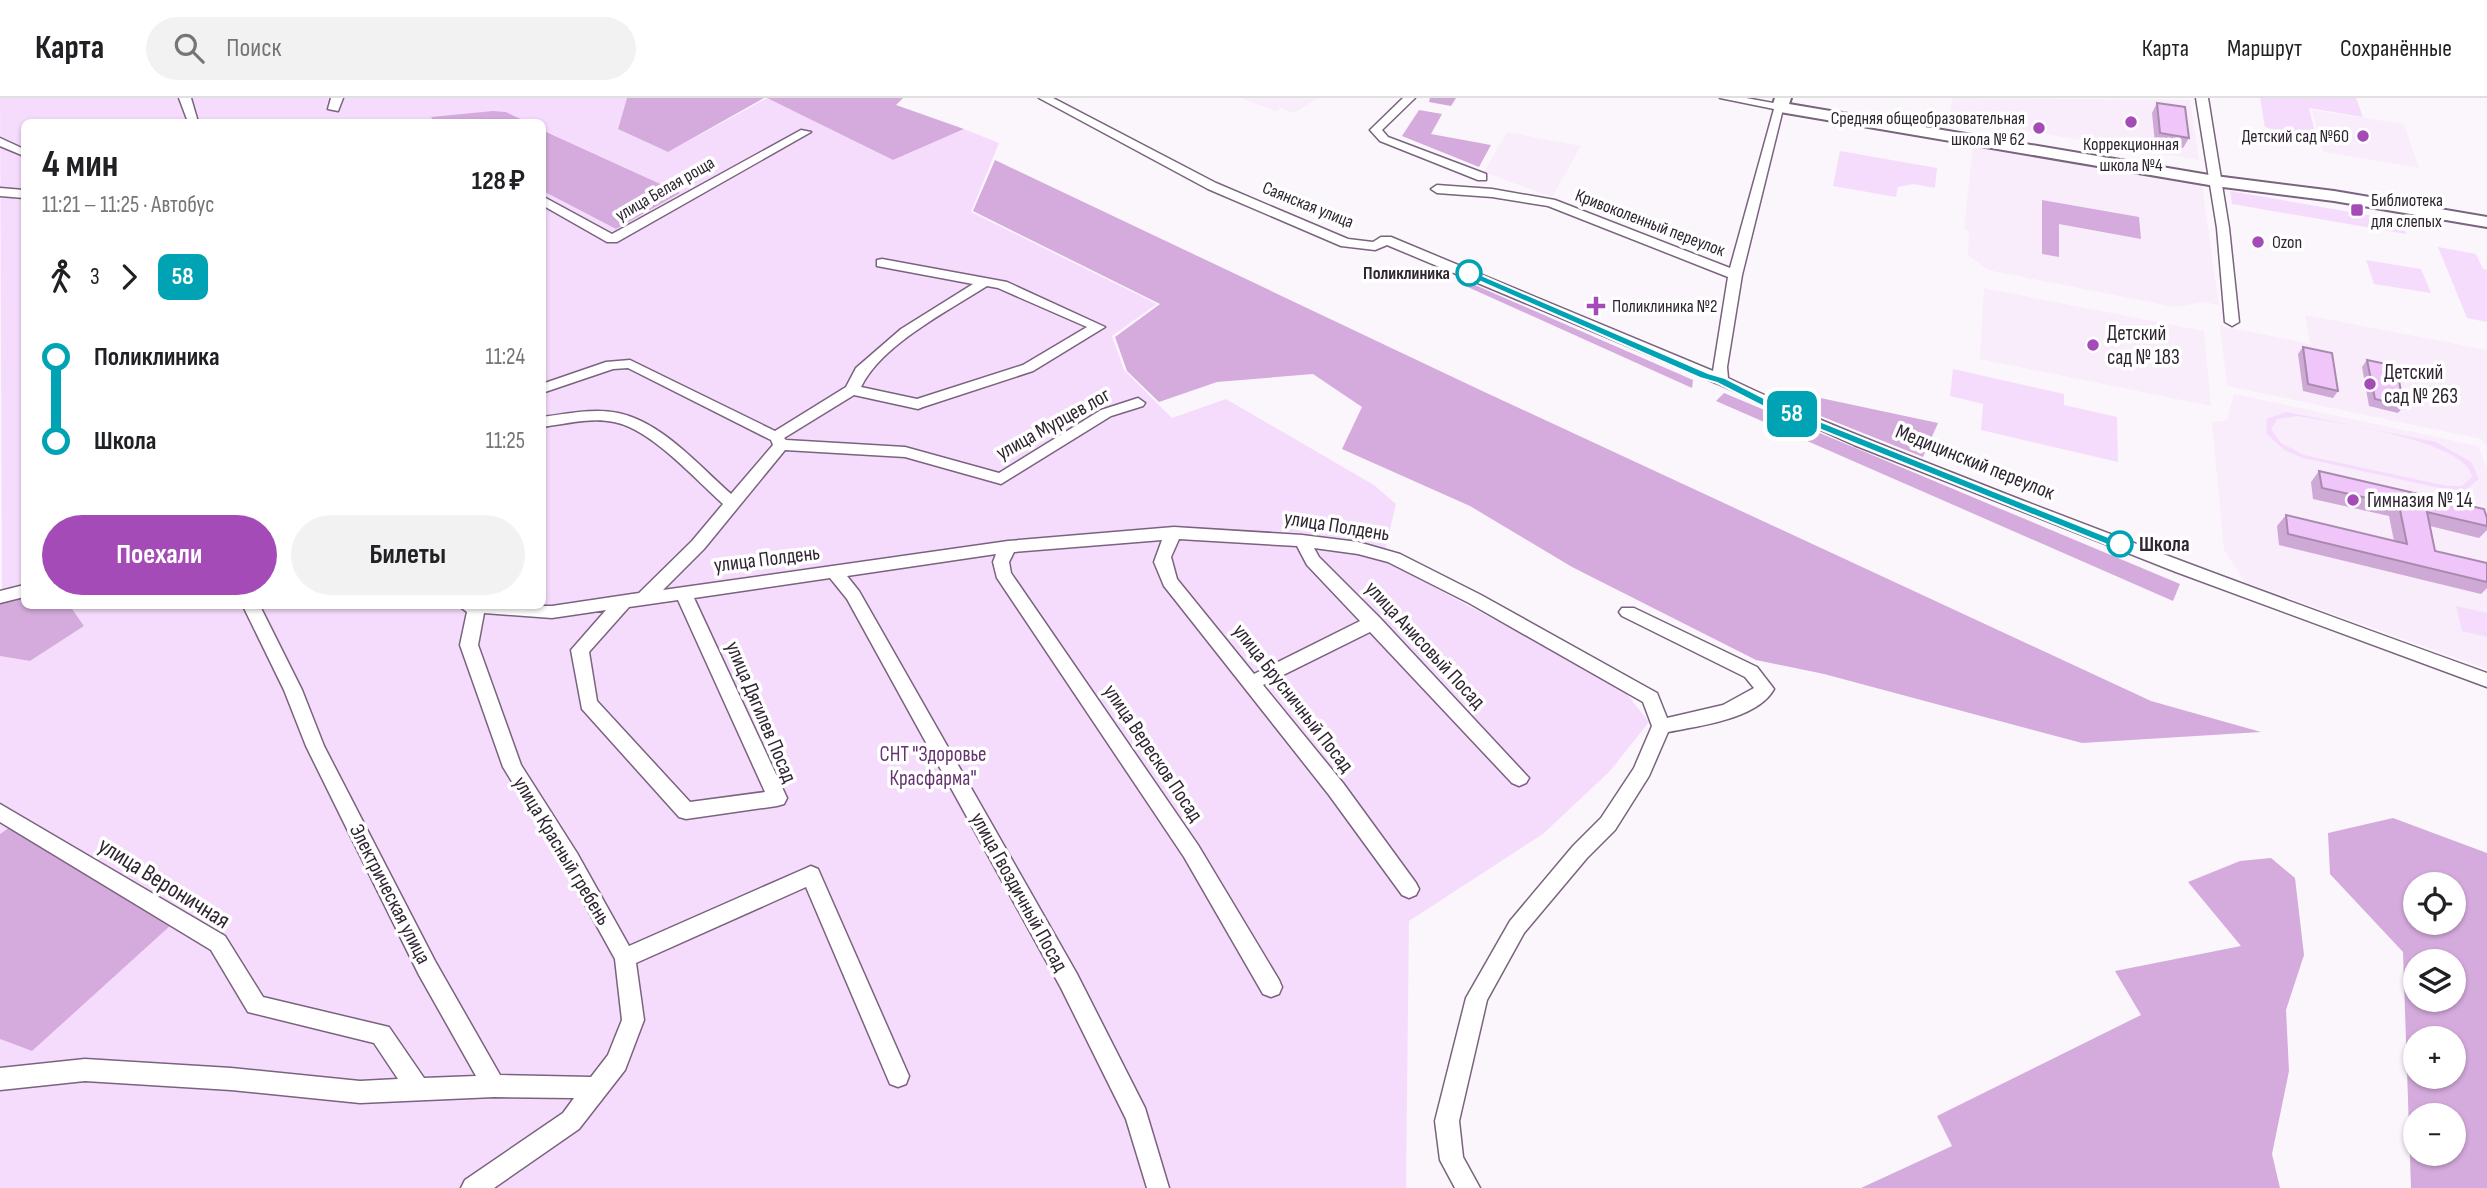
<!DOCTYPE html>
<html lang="ru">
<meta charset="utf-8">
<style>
:root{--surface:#fff;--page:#f2f2f2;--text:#202124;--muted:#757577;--line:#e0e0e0;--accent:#a44bb7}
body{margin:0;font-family:"Sofia Sans Condensed",sans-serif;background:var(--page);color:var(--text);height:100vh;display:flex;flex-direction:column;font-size:26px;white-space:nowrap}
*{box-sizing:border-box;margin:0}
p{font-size:23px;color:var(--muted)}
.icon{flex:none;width:38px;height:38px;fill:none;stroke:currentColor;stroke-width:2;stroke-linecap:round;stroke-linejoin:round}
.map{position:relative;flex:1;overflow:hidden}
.sheet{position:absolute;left:21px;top:21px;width:525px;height:490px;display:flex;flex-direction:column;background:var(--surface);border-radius:10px;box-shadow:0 2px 5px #0004}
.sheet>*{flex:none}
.badge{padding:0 14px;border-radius:10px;font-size:24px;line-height:46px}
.fabs{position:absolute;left:2403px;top:774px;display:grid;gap:14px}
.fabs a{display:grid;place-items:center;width:63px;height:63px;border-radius:50%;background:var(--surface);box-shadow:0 2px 5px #0004;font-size:35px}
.map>.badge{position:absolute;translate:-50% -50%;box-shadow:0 0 0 4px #fff}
.legs{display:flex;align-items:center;gap:10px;height:77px;padding:0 21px;font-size:23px}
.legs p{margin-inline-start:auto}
.overview{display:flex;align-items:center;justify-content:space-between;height:119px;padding:0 21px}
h1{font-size:38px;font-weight:700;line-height:52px}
.button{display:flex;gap:14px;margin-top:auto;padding:14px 21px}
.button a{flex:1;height:80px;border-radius:42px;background:var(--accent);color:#fff;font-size:28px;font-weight:700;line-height:80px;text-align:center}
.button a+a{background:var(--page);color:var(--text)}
ul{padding:0 21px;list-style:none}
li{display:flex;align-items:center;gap:24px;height:84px;font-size:26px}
li i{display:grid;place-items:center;width:10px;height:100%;margin:0 9px;background:currentColor}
li i::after{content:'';width:18px;height:18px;margin:-9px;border:5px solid;border-radius:50%;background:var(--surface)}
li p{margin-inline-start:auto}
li:first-child i{background:linear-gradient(#0000 50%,currentColor 0)}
li:last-child i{background:linear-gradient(currentColor 50%,#0000 0)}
header{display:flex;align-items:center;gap:42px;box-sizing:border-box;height:98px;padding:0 35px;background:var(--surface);border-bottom:2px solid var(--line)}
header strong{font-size:33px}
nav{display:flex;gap:38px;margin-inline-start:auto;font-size:24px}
.search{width:490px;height:63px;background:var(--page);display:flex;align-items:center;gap:18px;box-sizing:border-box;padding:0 24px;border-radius:38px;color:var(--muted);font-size:26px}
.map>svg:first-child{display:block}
.built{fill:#f9ecfb}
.green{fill:#f6dcfc;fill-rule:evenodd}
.forest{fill:#d5abdd;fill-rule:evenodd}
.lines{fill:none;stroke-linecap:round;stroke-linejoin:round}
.street-casing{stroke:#7a637e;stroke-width:3}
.secondary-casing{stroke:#7a637e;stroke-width:4}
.street{fill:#fff;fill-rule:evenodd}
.secondary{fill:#fff;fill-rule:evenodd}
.wall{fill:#cea9d6}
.building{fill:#f0c5f9;stroke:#a88aae;stroke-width:2}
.line-1{fill:#00a3b4;stroke:#fff;stroke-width:2}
.poi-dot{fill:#a44bb7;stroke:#fff;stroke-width:2.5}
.stop-1-dot{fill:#fff;stroke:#00a3b4;stroke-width:3.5}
.labels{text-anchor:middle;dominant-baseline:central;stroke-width:7;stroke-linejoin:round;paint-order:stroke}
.far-poi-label{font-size:18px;fill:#302632;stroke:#fff;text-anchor:start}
.far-street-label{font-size:18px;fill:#302632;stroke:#fff}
.far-stop-label{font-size:18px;font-weight:bold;fill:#302632;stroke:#fff;text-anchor:end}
.poi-label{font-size:21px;fill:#302632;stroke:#fff;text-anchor:start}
.street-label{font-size:21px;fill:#302632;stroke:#fff}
.stop-label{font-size:21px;font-weight:bold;fill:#302632;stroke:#fff;text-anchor:start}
.park-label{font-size:21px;fill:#663471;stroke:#fff}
.near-street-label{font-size:24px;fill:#302632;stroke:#fff}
</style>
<header>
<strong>Карта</strong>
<div class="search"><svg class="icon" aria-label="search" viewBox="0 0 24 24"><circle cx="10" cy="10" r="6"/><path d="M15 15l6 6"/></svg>Поиск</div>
<nav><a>Карта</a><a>Маршрут</a><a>Сохранённые</a></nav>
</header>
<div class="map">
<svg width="2487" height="1090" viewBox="0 0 2487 1090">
<rect width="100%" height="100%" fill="#fbf6fc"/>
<g class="built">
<path d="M1241,0h77l-24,15 -13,-5 -6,3z"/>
<path d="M1952,0l238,2 9,60 -249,-42z"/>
<path d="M2312,12l92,14 15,44 -96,-16z"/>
<path d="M1507,34l74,14 -29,51 -68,-25z"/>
<path d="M1973,48l229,39 17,120 -15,-3 -30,5 -186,-37 -20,-15 1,-24 -5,-2z"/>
<path d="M1984,190l220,43 7,75 -231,-47z"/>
<path d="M2305,217l182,35v95l-6,-6 -254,-53 -7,-60 90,18z"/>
<path d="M2234,296l244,52 9,22v201l-242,-87 -21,-32 -12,-128 15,-2z"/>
</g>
<g class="green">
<path d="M0,0h627l-9,31 50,23 99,-54 126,62 71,-31 35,14 -28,69 186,92 -45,32 12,34 48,48 54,-19 148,86 22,19 -13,56 239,128 27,34 -39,49 -67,63 -134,87 -3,267h-1406v-149l32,12 -22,-224 -10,7v-178l30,5 54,-35 -14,-20h472l1,-415 73,38 63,-36 -136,-63 -1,-8h-15l-21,-10 -75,6 3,4h-410v476l-22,5z"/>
<path d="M2260,0h96l7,19 -54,-9 9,36 -53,-17z"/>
<path d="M1840,53l97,17 -2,20 -21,-4 -16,3 -2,10 -63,-11z"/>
<path d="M2230,93l172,30 4,13 -174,-30z"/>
<path d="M2438,149l38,7 7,15 4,1v52l-20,-4z"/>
<path d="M2366,162l55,9 10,24 -57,-9z"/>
<path d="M1953,271l111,25v11l53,12 1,45 -137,-32 2,-26 -33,-8z"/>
<path d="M2286,314l150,30 35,20 8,17 -12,10 -18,1 -146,-32 -19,-8 -18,-17 1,-14zM2297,318c34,6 170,24 175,61l-10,9h-15l-143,-31 -23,-12 -10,-14 6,-10z"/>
<path d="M2456,508l31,7v24l-25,-6z"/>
</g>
<g class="forest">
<path d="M627,0h137l-96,54 -50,-23z"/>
<path d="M767,0h136l-7,7 68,24 -71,31z"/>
<path d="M1419,12l23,4 -11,20 60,11 -12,22 -77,-31z"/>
<path d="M493,13l13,1 21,10h-93l-3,-5z"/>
<path d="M542,32l138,63 -64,36 -73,-38z"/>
<path d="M995,62l483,229 673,312 110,31 -179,11 -258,-69 -68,-14 -184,-93 -102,-61 -128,-57 20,-42 -49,-33 -96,8 -58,20 -32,-31 -12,-34 45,-33 -187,-93z"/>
<path d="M2042,102l97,17 2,22 -82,-15v33l-17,-3z"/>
<path d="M1466,183l227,99 -1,8 -231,-104z"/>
<path d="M1724,295l456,191 -7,17 -457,-200z"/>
<path d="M1797,295l141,30 -15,34 -130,-52z"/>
<path d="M24,500v8h46l14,20 -54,35 -30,-5v-56l2,3z"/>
<path d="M2393,720l94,35v335h-76l-8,-236 -73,-78 -2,-41zM2415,786h39v38h-39zM2415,863h39v38h-39zM2415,940h39v38h-39zM2415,1017h39v38h-39z"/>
<path d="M10,729l161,98 -139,126 -32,-12v-205z"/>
<path d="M2271,760l24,20 9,77 -18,55 3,61 -17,83 8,34h-419l91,-42 -15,-30 204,-101 -26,-44 126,-25 -53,-64 52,-21z"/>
</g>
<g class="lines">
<g class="street-casing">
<g id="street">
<path d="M179,0h12l7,24h-10z"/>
<path d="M331,0h12l-5,13 -10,-2z"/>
<path d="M1039,0h14l163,85 132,56 25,3 8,-5h10l322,134 15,-94 -180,-71 -56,-9 -55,-4 -6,-4 6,-4 55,4 63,11 175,68 44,-159 -54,-11h26l38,7 -42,170 -15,92 1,11c91,44 185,79 278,116 160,62 320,121 481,179v14l-311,-115 -322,-127 -138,-62 -329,-138 -12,5 -34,-4 -133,-57z"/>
<path d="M1403,0h12l-33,32 6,7 98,37v6h-8l-98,-39 -10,-11z"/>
<path d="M2196,0h12l21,130 10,94 -7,4 -7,-4 -8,-94z"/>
<path d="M801,32l10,2 -194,110h-10l-65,-37v-9l70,38z"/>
<path d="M0,40l24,11v7l-24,-10z"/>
<path d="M0,90l24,2v8l-24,-2z"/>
<path d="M882,161l125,23 98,45 -72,44 -110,36 -5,2 -64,-14 -70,43 2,2 119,7 94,26 102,-63 37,-12 7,5 -2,3 -32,10 -110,68 -96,-27 -120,-7 -81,99 -41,41 345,-49 166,-14 128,8 56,7 42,12 81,41 176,98 10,25 56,-13 31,-17 -9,-11 -123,-61 -3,-4 3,-4h12l123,59 17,22c-16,30 -76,37 -106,43l-19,44 -34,54 -28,28 -63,75 -37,67 -28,121 4,36 17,31h-25l-15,-28 -5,-39 31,-123 44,-77 63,-75 28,-28 33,-50 18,-42 -9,-24 -174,-99 -81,-41 -30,-8 -44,-6 5,9 61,61 149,160 -3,5 -7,3 -7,-3 -142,-151 -107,53 80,98 73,100 3,6 -3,6 -7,3 -7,-3 -73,-100 -165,-209 -10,-24 8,-22 -148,12 -5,10 2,11 187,272 81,135 3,7 -3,7 -8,3 -8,-3 -79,-137 -187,-279 -4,-16 3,-8 -149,22 12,15 218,383 68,134 24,80h-22l-21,-69 -65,-131 -214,-389 -17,-21 -136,20 93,200 -3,6 -7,2 -91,13 -7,-2 -97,-108 -11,-59 35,-40 -54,8 -68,-5 -6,32 43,120 56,88 52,93 175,-77 7,-3 7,3 91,207 -3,8 -8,3 -8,-3 -84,-197 -170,76 8,57 -19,50 -46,59 -85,59h-33l4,-8 98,-67 11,-15 -80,-1 -134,6 -129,-13 -146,-9 -85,9v-22l85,-9 146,9 129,13 38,-2 -24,-36 -126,-31 -37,-62 -211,-128v-18l225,132 38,61 126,30 35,51 52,-2 -57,-101 -113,-229 -22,-56 -41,-84h17l42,84 22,56 111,215 65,114 91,2 17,-22 14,-35 -7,-61 -52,-94 -60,-98 -43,-122 7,-33 -8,-6h93l87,-13 53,-52 31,-37c-28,-25 -72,-75 -109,-82 -23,-5 -49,2 -72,5v-10c25,-3 51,-9 76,-4 44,9 81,53 113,81l42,-49 -2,-5 -143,-72 -15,1 -71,24v-9l64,-22 24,-2 145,71 71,-44 10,-19 45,-39 72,-45 -96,-18v-6zM987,188l11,2 89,39 -64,38 -106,34 -56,-12c20,-42 87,-76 126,-101zM1179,441l118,7 10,19 53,56 -106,53 -77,-95 -6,-22zM678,502l87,192 -75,10 -93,-101 -8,-49 40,-45z"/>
<path d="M24,487v12l-24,6v-12z"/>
</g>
</g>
<g class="secondary-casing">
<path id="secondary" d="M1775,0h16l-2,6 426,72 119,15 153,26v10l-153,-26 -119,-15 -435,-74 -8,-5z"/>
</g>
<use href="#street" class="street"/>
<use href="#secondary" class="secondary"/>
</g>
<g class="wall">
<path d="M1430,0h26l-5,8 -22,-4z"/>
<path d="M2157,5l32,35 -6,10 -28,-5 -3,-30z"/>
<path d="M2303,249l35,44 -5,7 -30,-7 -5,-37z"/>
<path d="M2367,262l37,46 -6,7 -29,-7 -7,-39z"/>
<path d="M2319,373l168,47v12l-8,8 -49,-12 5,25 52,13v24l-6,6 -202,-49 -2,-19 9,-11 108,26 -5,-25 -76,-17 -2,-17z"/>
</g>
<g class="building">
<path d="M2157,5l28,4 4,31 -29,-5z"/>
<path d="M2303,249l29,6 6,38 -30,-7z"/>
<path d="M2367,262l29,6 8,40 -29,-7z"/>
<path d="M2319,373l165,38 3,9v8l-60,-14 8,39 52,12v19l-199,-48 -2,-19 121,29 -8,-39 -77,-17z"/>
</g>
<path class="line-1" d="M1465,173h7l236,102 17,5 47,24 354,142 -6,5 -5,-1 -351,-141 -47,-24 -17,-5 -235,-103z"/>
<g class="poi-dot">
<circle cx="2131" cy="24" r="7"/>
<circle cx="2039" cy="30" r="7"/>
<circle cx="2363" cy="38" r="7"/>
<rect x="2350" y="105" width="14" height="14" rx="3.5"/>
<circle cx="2258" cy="144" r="7"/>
<path d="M1592.5 197.5h7v7h7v7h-7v7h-7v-7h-7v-7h7z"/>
<circle cx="2093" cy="247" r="7"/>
<circle cx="2370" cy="286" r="7"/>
<circle cx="2353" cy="402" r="7"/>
</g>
<g class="stop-1-dot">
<circle cx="1469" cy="175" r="12"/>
<circle cx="2120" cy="446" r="12"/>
</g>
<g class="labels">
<g class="far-poi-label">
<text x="2025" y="20" text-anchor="end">Средняя общеобразовательная<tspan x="2025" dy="21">школа № 62</tspan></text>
<text x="2349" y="38" text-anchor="end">Детский сад №60</text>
<text x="2131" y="46" text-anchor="middle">Коррекционная<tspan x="2131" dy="21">школа №4</tspan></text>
<text x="2371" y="102">Библиотека<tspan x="2371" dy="21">для слепых</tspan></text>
<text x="2272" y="144">Ozon</text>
<text x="1612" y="208">Поликлиника №2</text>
</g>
<g class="far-street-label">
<text transform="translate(665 91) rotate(-30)">улица Белая роща</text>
<text transform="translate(1308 107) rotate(22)">Саянская улица</text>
<text transform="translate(1650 125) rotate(21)">Кривоколенный переулок</text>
</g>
<g class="far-stop-label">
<text x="1450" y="175">Поликлиника</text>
</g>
<g class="poi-label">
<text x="2107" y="235">Детский<tspan x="2107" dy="24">сад № 183</tspan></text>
<text x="2384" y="274">Детский<tspan x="2384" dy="24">сад № 263</tspan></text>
<text x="2367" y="402">Гимназия № 14</text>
</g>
<g class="street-label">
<text transform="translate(1053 326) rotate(-29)">улица Мурцев лог</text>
<text transform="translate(1975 364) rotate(22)">Медицинский переулок</text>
<text transform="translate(1337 428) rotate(9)">улица Полдень</text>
<text transform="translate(767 461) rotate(-7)">улица Полдень</text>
<text transform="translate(1425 547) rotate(47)">улица Анисовый Посад</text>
<text transform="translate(1293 600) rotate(52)">улица Брусничный Посад</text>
<text transform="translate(761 614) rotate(67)">улица Дягилев Посад</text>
<text transform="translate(1153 655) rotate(56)">улица Вересков Посад</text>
<text transform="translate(562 753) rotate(59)">улица Красный гребень</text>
<text transform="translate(1019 794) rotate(61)">улица Гвоздичный Посад</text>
<text transform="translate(390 796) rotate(63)">Электрическая улица</text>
</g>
<g class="stop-label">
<text x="2139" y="446">Школа</text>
</g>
<g class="park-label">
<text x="933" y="656">СНТ "Здоровье<tspan x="933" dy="24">Красфарма"</tspan></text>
</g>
<g class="near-street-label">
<text transform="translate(164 785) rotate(32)">улица Вероничная</text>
</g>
</g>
</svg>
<div class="fabs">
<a><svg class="icon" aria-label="locate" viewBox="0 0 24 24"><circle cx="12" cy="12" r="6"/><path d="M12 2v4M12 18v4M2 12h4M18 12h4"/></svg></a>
<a><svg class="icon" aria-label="layers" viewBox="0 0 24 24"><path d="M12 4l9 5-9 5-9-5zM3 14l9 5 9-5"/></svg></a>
<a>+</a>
<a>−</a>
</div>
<b class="badge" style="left:1792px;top:316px;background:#00a3b4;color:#fff">58</b>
<section class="sheet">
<div class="overview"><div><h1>4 мин</h1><p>11:21 – 11:25 · Автобус</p></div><b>128 ₽</b></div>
<div class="legs"><svg class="icon" aria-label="walk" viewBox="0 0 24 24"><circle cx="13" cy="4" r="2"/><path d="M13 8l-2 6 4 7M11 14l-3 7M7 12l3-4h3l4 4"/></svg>3<svg class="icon" aria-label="forward" viewBox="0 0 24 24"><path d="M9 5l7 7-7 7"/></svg><b class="badge" style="background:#00a3b4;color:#fff">58</b></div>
<ul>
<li><i style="color:#00a3b4"></i><b>Поликлиника</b><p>11:24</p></li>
<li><i style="color:#00a3b4"></i><b>Школа</b><p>11:25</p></li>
</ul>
<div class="button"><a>Поехали</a><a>Билеты</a></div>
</section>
</div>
